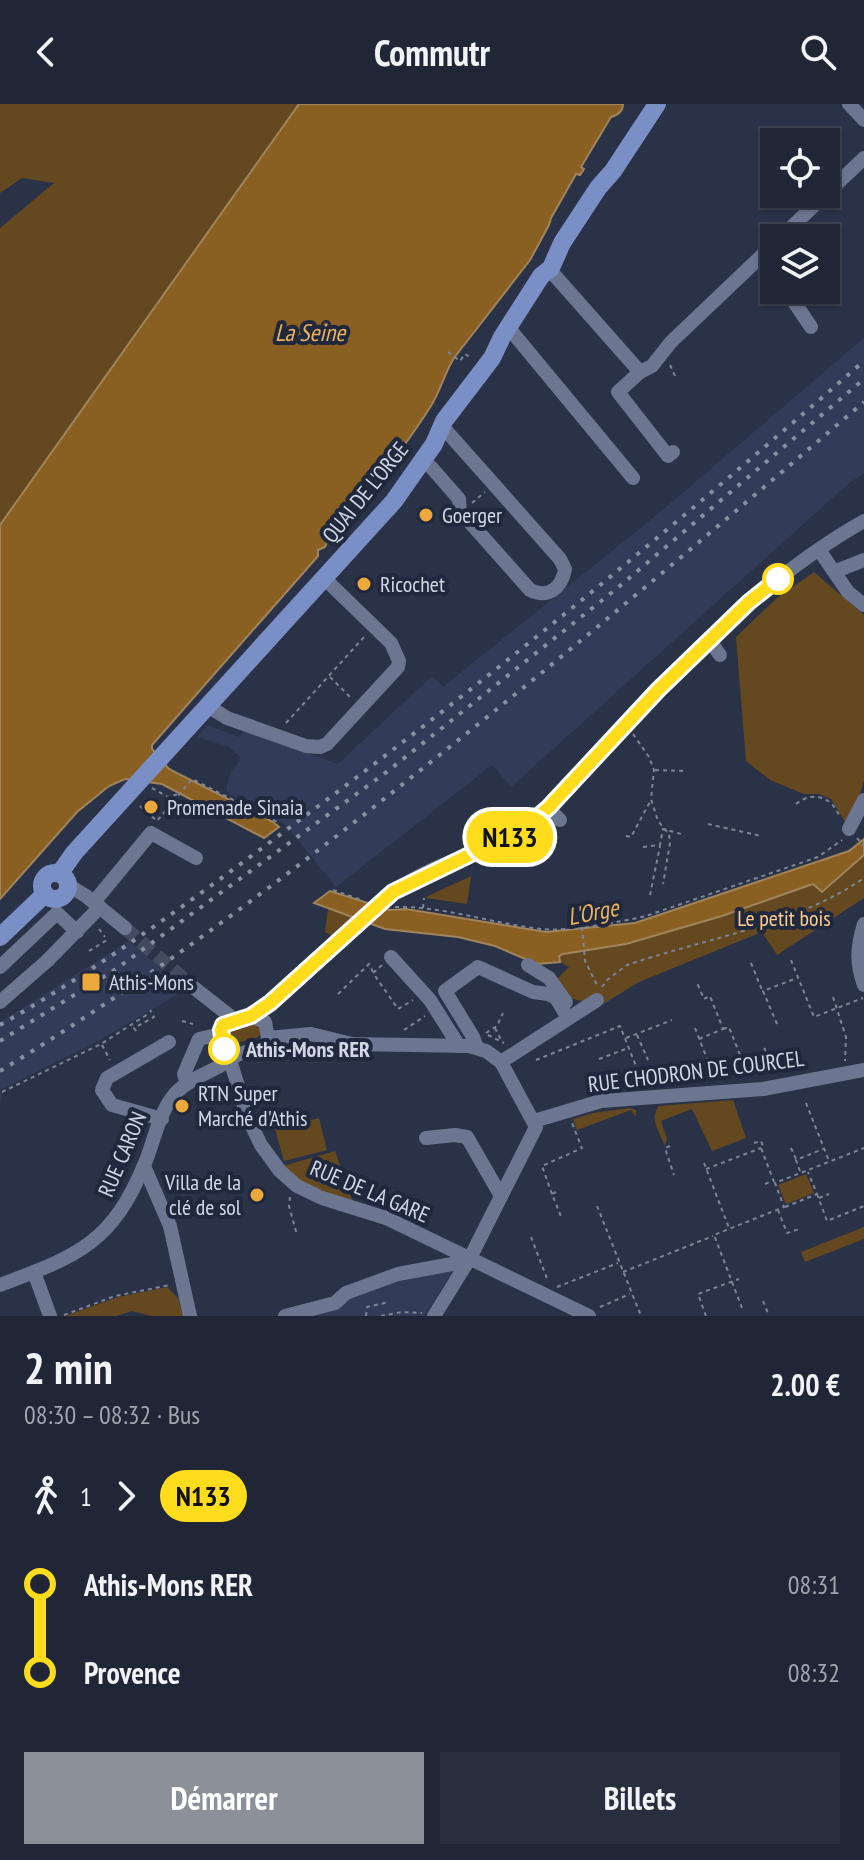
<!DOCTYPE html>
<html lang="fr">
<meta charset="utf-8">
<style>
:root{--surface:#202636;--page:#282e3e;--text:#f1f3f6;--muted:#a2a5ad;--line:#3d4351;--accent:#8c9099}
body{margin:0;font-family:"PT Sans Narrow",sans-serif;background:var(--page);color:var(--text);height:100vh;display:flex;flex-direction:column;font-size:30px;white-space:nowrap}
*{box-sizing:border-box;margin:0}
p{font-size:26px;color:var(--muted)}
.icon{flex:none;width:44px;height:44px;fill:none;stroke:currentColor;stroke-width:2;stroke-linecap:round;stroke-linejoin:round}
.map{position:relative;height:1212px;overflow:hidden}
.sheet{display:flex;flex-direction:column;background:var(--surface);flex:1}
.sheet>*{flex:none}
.badge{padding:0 16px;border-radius:26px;font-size:28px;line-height:52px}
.tools{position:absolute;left:760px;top:24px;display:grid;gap:16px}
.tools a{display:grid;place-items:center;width:80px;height:80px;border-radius:0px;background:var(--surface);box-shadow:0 2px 6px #0004,0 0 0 2px var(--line);font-size:40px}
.map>.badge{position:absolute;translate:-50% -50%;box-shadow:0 0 0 4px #fff}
.legs{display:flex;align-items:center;gap:12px;height:88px;padding:0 24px;font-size:26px}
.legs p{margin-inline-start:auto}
.head{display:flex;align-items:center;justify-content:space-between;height:136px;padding:0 24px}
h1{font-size:44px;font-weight:600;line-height:60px}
.primary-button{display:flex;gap:16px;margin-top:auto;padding:16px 24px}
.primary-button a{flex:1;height:92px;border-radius:0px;background:var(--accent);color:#fff;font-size:32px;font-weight:600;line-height:92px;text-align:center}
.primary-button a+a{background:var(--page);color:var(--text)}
ul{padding:0 24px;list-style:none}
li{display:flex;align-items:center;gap:28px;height:88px;font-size:30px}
li i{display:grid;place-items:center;width:12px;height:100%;margin:0 10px;background:currentColor}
li i::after{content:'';width:20px;height:20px;margin:-10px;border:6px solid;border-radius:50%;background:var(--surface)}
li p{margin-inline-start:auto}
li:first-child i{background:linear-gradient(#0000 50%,currentColor 0)}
li:last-child i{background:linear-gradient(currentColor 50%,#0000 0)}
header{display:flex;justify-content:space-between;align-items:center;height:104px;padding:0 24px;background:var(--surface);font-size:36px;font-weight:600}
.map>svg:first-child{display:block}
.built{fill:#323c58}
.green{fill:#64481f}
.water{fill:#896022;stroke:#9f845c;stroke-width:2}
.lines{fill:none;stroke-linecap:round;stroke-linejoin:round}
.minor-tunnel{stroke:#434b60;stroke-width:14;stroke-dasharray:14 7;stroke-linecap:butt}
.path{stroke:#7e8597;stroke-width:2;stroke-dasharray:4 4;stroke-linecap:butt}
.minor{stroke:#6c7690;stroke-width:14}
.major{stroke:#7a8fc6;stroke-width:18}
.rail{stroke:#8990a2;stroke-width:4;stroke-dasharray:4 8;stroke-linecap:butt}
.line-1-casing{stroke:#fff;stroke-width:18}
.line-1{stroke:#ffdc1c;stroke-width:12}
.poi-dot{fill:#eda83b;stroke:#20283d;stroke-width:3}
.stop-1-dot{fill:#fff;stroke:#ffdc1c;stroke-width:4}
.labels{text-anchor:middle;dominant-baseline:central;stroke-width:8;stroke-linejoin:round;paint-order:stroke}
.street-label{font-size:22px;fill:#d1d7e5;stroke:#20283d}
.poi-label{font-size:22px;fill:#d1d7e5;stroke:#20283d;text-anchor:start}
.park-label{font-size:22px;fill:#fdcd8c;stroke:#20283d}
.stop-label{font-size:22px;font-weight:bold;fill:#d1d7e5;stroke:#20283d;text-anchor:start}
.water-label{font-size:24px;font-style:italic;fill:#edb25d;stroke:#20283d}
</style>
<header><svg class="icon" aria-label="back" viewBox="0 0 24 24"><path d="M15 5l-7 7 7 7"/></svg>Commutr<svg class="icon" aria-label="search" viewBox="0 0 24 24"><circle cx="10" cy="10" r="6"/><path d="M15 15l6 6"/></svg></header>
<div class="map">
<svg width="864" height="1212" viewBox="0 0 864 1212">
<rect width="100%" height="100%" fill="#2a3248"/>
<g class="built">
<path d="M864,234v135l-16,11 -337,303 -19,-22 -156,122 -52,-64 -56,-30 -2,-5 5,-16 10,-14 -12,-11 -32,-10 10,-12 32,12 6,-7 93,34 94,-88 11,11 216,-174z"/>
<path d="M129,837l56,49 -85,50 -100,50 2,8 -2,2v-78z"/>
<path d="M455,1164l-31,48h-132l71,-28z"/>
</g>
<g class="green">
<path d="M0,0h299l-299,421v-297l54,-45 -32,-5 -22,15z"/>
<path d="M814,468l50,43v166l-15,47 -18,-29 -12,-5h-15l-34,-14 -24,-19 -10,-124 41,-39z"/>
<path d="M864,751v43l-87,57 -15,-23 -123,50 -39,24 -34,-9 -11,-16 14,-14 -9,-5 -1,-6 4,-2 63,-10 96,-28 92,-32 9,8z"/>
<path d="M471,772l-4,28 -41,-6 2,-2z"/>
<path d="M328,805l26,7 -22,20 -7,-4z"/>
<path d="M252,918l7,2 1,10 -2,3 -21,6 -7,-2 -2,-4 2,-8z"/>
<path d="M733,996l13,38 -34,13 -20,-42 -31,12 6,18 -2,7c-5,-13 -16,-28 -6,-40z"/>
<path d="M630,1004l6,2v7l-5,-7 -54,20 -4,-11 20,-6z"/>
<path d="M319,1014l8,32 -43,11 -9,-32z"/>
<path d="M335,1047l19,54 -24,-8 -9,-7 -16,-4 -22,-20z"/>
<path d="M806,1070l8,19 -28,11 -8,-19z"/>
<path d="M864,1123v12l-59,23 -4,-10z"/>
<path d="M167,1183l11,11 5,18h-32l-19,-5 -15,5h-52l53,-19z"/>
</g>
<g class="water">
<path d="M299,0h324c0,7 -5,11 -12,13l-30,50 3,2 -4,6 -4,-1 -25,44 -2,7 -19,35 -76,98c-10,16 -14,35 -25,51 -28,44 -63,86 -98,125l-6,13 -7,3v6l-166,189v4l17,20 104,53 6,5 -15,11 -102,-54 -37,-5 -16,7 -32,26 -77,87v-374z"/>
<path d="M864,735v16l-42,37 -9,-8 -91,32 -96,28 -63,10 -4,2 1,6 -23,2 -42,-18 -37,-9 -73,-8 -71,-26 16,-12 60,19 16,-1 140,23 89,-9 214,-72z"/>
</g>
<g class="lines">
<path class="minor-tunnel" d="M125,824l68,59"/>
<g class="path">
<path d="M448,248l12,9 5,-7 6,4"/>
<path d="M670,261l5,11"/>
<path d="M472,399l13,-11"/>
<path d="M330,573l21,21"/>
<path d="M286,619l79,-87"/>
<path d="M633,630l16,23 5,13 -3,29 7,22 11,13 1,9 -7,41"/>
<path d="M655,666l29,1"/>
<path d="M152,684l16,9 11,-3"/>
<path d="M796,700c17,-14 37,-7 44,14"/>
<path d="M140,702l17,15 35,-42 87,44"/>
<path d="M708,720l53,12"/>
<path d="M626,732l5,1 20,-37"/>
<path d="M857,734l7,8"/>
<path d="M643,743l17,-2 3,-16 22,6"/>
<path d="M333,786l29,10"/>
<path d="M650,791l10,-49"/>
<path d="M395,803c50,-1 98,17 147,22 25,3 78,-7 104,-13l172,-59 24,-17"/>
<path d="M423,804l1,-10"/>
<path d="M582,823l3,34 12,24"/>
<path d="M99,825l6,8"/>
<path d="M89,847l18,-11"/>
<path d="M791,856l23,57 49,-19"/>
<path d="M751,859l11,27"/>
<path d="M382,861l-9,8 25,36 15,-9"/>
<path d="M602,883l5,-7 20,-15c77,-26 171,-41 237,-87"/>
<path d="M113,884l17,-11"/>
<path d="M338,890l31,-30 4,8"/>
<path d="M833,893l13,40 -1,24"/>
<path d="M182,917l11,3"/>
<path d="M777,920l-14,-33 34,-13"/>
<path d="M495,924l6,12"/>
<path d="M695,924l20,51"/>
<path d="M723,925l6,-2 18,46 24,-7 -7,-19"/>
<path d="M404,926l21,-14"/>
<path d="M136,927l-2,-3 20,-11 -4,-7"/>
<path d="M486,929l11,-7 6,-13"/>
<path d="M488,931l16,8"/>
<path d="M637,931l11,25"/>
<path d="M626,934l46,-18"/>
<path d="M699,935l24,-10 -13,-33 -6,3 -6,-14 3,-1"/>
<path d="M102,941l8,15"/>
<path d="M785,945l6,20"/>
<path d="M599,955l29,-11"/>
<path d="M536,956l84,-34 24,60"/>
<path d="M671,964l4,11"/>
<path d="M675,975l20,-1 15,-7"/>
<path d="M2,988l99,-48 47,-30"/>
<path d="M806,999l23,58"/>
<path d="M754,1039l7,-2 2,5 -2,2 13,34"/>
<path d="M670,1042l-5,2 9,27"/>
<path d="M791,1044l5,11"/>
<path d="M704,1059l25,65"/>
<path d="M706,1065l55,-21"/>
<path d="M800,1067l-4,-11 27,-11"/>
<path d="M765,1080l7,-3"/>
<path d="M556,1088l-4,2 10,25"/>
<path d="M552,1090l-10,-28 40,-18 -10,-25"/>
<path d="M817,1090l10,27 37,-15"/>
<path d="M290,1093l-1,9 8,29"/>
<path d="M819,1094l10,-4"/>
<path d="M597,1102l44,110"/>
<path d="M785,1103l32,-13 -9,-22"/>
<path d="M778,1106l9,23 12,-4"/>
<path d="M531,1133l17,44"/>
<path d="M623,1168l90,-36"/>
<path d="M557,1183l61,-24"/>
<path d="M763,1197l6,15"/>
<path d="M600,1203l30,-13"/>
<path d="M742,1204l-28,-73 70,-28 -9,-24 89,-35"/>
<path d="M64,1211l51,-19 55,-11"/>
<path d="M366,1212l1,-9 22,-5"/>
<path d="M381,1212l21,-4 20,1"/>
<path d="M706,1212l-8,-22 41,-15"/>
</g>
<g class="minor">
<path d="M849,0l15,16"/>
<path d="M780,134l84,-80"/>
<path d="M762,151l12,18"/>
<path d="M549,165l91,103"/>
<path d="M786,186l25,37"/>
<path d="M508,223l125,151"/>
<path d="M673,348l-5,4 -50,-64 22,-20 12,-6 19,-24 103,-98"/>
<path d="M431,363l28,32 1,12 70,79c18,9 32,-2 35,-21l-5,-10 -118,-133"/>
<path d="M819,446l29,42 16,13"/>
<path d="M836,467l28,-11"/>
<path d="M710,537l10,14"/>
<path d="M208,602l19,12 79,28 14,1 7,-3 71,-77 1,-6 -8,-18 -66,-64"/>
<path d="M548,704l12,12"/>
<path d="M849,725l15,-29"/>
<path d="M68,781l18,11 39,32"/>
<path d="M94,798l57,-69 45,25"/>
<path d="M864,820c-7,22 -8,39 0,61"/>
<path d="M391,853l39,43 29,46"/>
<path d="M528,861l21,13 17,24"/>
<path d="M0,863l57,-54 20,19"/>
<path d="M193,883l42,33"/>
<path d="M0,898l47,-41 53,-54"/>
<path d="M251,912c52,-36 92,-87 142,-124 48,-35 110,-41 154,-83 17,-16 31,-37 48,-54 81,-85 166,-176 269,-234"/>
<path d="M251,912l14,6 3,16 -2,7 -29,10 -10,-2 -6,-19 2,-9z"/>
<path d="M268,934l43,-4 41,10 117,2 17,5 15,11 35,65 -66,131 -36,58"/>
<path d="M477,944l-4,-11 -28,-46 33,-24 55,25 15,2 8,4 12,20"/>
<path d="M230,956l18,58 13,27 19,26 17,15 25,12 64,20 203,98"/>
<path d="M501,958l96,-62"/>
<path d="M187,980l-3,-10 15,-35 22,-5"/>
<path d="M162,1015l-50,-14 -10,-15 5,-12 62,-36"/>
<path d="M534,1017l67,-20 162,-12 101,-19"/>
<path d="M426,1034l29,-3 12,2 34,59"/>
<path d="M144,1062l26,60 20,90"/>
<path d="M34,1168l16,44"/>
<path d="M0,1181c77,-29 112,-41 145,-122 9,-22 14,-50 29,-68 16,-19 44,-24 63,-40"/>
<path d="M285,1212l50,-13 11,-10 52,-19 54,-10 18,-6"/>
</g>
<g class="major">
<circle cx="55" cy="782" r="13"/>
<path d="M60,769l14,-20 320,-352 40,-57 10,-23 48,-63 10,-21 39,-61 10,-8 11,-25 36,-55 15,-17 44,-67"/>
<path d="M0,833l45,-43"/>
</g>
<g class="rail">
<path d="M0,921c107,-61 206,-135 305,-209 193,-143 378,-297 559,-455"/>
<path d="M0,937l116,-72 272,-198 227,-181 249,-211"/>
<path d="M0,967c143,-87 277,-187 408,-291 155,-122 306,-250 456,-378"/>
</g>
</g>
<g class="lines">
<g class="line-1-casing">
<path id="line-1" d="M224,945l-3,-19 2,-5 28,-9 19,-13 123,-111 130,-63 25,-21 110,-118 91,-88 29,-23"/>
</g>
<use href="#line-1" class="line-1"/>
</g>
<g class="poi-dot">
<circle cx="426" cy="411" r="8"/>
<circle cx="364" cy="480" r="8"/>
<circle cx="151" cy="703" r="8"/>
<rect x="81" y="868" width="20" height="20" rx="4"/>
<circle cx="182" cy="1002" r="8"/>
<circle cx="257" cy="1091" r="8"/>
</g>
<g class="stop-1-dot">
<circle cx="778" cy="475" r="14"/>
<circle cx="224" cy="945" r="14"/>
</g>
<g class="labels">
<g class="street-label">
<text transform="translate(365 388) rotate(-51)">QUAI DE L'ORGE</text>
<text transform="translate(696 967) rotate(-7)">RUE CHODRON DE COURCEL</text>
<text transform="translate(122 1050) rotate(-67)">RUE CARON</text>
<text transform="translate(370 1087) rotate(23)">RUE DE LA GARE</text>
</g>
<g class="poi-label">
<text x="442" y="411">Goerger</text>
<text x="380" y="480">Ricochet</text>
<text x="167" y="703">Promenade Sinaia</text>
<text x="109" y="878">Athis-Mons</text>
<text x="198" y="989">RTN Super<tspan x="198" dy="25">Marché d'Athis</tspan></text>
<text x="241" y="1078" text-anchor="end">Villa de la<tspan x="241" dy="25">clé de sol</tspan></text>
</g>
<g class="park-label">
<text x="784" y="814">Le petit bois</text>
</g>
<g class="stop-label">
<text x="246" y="945">Athis-Mons RER</text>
</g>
<g class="water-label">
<text x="310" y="228">La Seine</text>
<text transform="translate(593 808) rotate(-11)">L'Orge</text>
</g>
</g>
</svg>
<div class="tools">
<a><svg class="icon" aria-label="locate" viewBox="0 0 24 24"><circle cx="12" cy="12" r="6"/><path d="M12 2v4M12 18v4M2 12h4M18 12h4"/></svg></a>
<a><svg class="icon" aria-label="layers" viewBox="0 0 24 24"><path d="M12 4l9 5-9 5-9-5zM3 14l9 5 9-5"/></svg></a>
</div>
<b class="badge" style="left:510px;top:733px;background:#ffdc1c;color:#111">N133</b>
</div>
<section class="sheet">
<div class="head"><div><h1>2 min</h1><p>08:30 – 08:32 · Bus</p></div><b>2.00 €</b></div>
<div class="legs"><svg class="icon" aria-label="walk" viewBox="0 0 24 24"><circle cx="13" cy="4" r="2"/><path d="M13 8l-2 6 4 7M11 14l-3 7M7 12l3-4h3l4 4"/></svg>1<svg class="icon" aria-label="forward" viewBox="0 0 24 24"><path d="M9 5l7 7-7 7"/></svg><b class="badge" style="background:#ffdc1c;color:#111">N133</b></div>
<ul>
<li><i style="color:#ffdc1c"></i><b>Athis-Mons RER</b><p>08:31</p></li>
<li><i style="color:#ffdc1c"></i><b>Provence</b><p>08:32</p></li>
</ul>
<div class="primary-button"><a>Démarrer</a><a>Billets</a></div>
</section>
